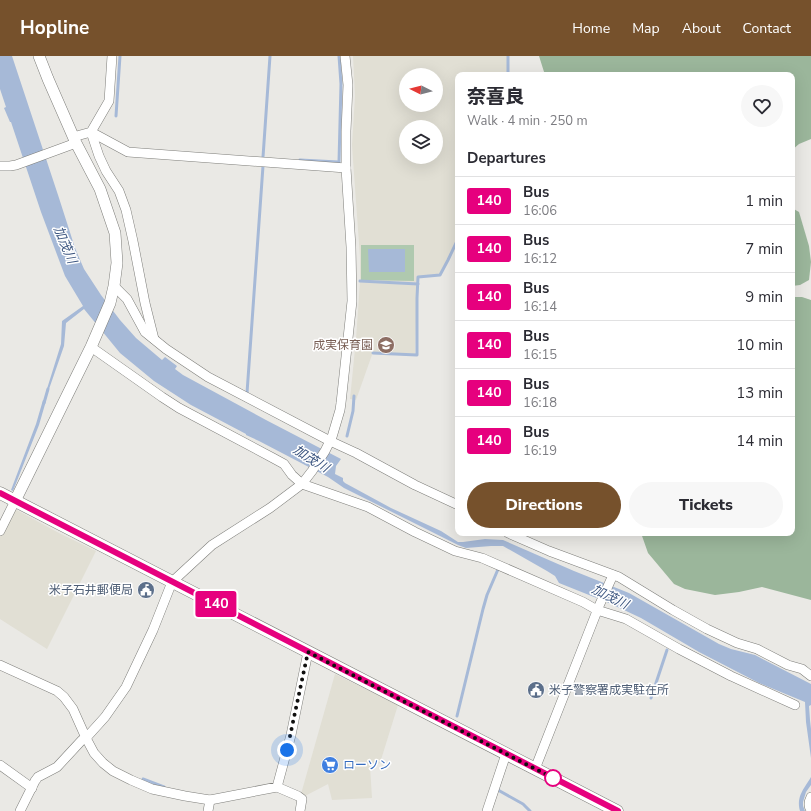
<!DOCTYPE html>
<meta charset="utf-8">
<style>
:root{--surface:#fff;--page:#f7f7f7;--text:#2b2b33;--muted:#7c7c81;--line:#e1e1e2;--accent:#76512c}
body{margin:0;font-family:"Nunito Sans","Noto Sans JP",sans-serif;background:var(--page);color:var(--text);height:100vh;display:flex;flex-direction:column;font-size:15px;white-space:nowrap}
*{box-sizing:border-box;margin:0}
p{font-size:13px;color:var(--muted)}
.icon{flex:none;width:22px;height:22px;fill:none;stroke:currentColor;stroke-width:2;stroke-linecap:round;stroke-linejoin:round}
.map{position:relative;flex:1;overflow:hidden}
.details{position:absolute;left:455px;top:16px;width:340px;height:464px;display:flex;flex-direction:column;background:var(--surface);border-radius:8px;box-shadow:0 4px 16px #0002}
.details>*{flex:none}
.badge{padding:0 8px;border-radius:3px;font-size:14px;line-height:26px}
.needle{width:26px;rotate:276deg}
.buttons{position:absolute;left:399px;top:12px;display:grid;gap:8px}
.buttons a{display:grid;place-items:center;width:44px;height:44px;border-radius:50%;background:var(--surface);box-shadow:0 4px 16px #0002;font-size:20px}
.you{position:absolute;width:20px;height:20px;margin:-10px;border:3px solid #fff;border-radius:50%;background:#1a73e8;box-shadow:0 0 0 6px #1a73e833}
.map>.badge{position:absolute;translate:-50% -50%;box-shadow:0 0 0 2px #fff}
h2{padding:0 12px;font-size:15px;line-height:36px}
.round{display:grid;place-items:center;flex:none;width:42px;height:42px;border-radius:21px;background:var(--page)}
.head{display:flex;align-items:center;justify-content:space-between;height:68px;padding:0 12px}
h1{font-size:19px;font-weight:800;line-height:30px}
.cta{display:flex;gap:8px;margin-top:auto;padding:8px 12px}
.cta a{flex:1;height:46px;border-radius:24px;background:var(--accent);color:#fff;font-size:16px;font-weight:800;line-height:46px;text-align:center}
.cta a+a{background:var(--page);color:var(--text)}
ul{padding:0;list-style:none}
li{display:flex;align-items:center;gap:12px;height:48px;padding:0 12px;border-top:1px solid var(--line)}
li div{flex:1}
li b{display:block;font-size:15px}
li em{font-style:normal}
li .badge{min-width:44px;font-weight:700;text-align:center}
header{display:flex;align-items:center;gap:24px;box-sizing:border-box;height:56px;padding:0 20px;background:var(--accent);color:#fff}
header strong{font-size:19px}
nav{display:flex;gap:22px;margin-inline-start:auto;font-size:14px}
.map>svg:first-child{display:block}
.built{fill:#e1dfd4;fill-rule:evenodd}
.green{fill:#afc9af}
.forest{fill:#9bb69b}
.water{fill:#a6b9d7}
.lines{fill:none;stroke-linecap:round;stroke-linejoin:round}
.stream{stroke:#a6b9d7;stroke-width:3}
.minor-casing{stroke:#7e7e7a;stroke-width:10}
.tertiary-casing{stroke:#7e7e7a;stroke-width:12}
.secondary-casing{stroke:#7e7e7a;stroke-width:13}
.minor{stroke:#fff;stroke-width:9}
.tertiary{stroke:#fff;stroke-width:11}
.secondary{stroke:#fff;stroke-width:12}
.line-casing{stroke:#fff;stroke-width:9}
.line{stroke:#e6007e;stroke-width:6}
.walk{stroke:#0f0f0e;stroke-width:4;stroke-dasharray:0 7.2}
.stop-dot{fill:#fff;stroke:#e6007e;stroke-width:2}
.labels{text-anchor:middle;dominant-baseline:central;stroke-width:3;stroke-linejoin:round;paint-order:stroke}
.education-label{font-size:12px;fill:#785e54;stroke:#fff;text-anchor:end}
.service-label{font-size:12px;fill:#4e5e75;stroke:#fff;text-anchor:end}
.shop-label{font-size:12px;fill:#366cbe;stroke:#fff;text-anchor:start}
.water-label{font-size:13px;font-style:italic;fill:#3a547f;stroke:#fff}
</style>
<header>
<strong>Hopline</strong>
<nav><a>Home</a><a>Map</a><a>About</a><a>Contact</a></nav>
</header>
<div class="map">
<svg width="811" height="755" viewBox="0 0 811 755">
<rect width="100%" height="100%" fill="#eae9e5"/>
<g class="built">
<path d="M353,0h154l1,19h-50v163l-10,22 -8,14 -21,2 -2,7 -57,-3v-23l-7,-97 -1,-15 3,-49zM406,19h30v30h-30zM406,71h30v30h-30z"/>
<path d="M360,226l57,3 -2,69 -42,-2 -17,48 -6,-1 6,-60z"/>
<path d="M13,452l46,25 37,18 -49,98 -47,-30v-86z"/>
<path d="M335,618l63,31 -18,58 -10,3 2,32 -40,2 -4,-16 -23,12 -4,-2z"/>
</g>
<path class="green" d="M361,189h53v36l-53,-1z"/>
<g class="forest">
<path d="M539,0h272v83l-12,5 -7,6v-75h-247z"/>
<path d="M792,152l7,4 10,34 2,16 -2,18 -9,5 -8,1z"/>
<path d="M792,241h10l9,3v300l-49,-13 -23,5 -24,3 -30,-6 -11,-5 -26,-31 -7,-20h151z"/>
</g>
<g class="water">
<path d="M0,0h12l47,142 16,50 9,21 17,26 19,25 16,18 26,22 3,-3 12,9 -2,3 8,6 83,45 75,39 -5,7 -1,8 8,4v3l2,2 46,25 50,23 17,11h5l22,-3 18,1 71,31 55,22 90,51 12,5 24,6 56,29v21l-2,1 1,14 1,9v29l-5,-36 -1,-20 -46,-19 -60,-31 -58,-34 -32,-15 -50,-20 -4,-7 -8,-5 -44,-25h-12l-25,2 -8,-3 -114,-57 -16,-11 -69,-36 -13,-6v-1l-55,-29 -37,-24 -34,-28 -36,-44 -18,14 -2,23 -16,46h-2l15,-48 1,-23 21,-15 -18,-30 -24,-64 -30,-90h-1l-6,-14 2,-1 -6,-18z"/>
<path d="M368,193h37v23h-36z"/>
<path d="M43,344l3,1 -7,24 -26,66 -2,-1 25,-66z"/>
<path d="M811,721v8l-5,7 -3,10v4l2,5h-5c-4,-15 4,-22 11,-34z"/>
</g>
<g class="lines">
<g class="stream">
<path d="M339,0l2,28 -2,78"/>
<path d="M508,0v19"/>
<path d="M116,60l4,-60"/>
<path d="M263,101l7,-101"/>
<path d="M300,104l38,2"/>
<path d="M360,225l58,3"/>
<path d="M373,297l44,2v-57l1,-21 22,-2 8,-15 10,-21"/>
<path d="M247,337l16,-227"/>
<path d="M44,347l4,-14"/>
<path d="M347,380l6,-25 1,-15"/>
<path d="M651,642l16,-48"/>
<path d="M457,660l26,-107 4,-14 12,-28"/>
<path d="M143,723l21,8"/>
<path d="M498,734l25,14 7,7"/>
</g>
<g class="minor-casing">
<g id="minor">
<path d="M91,76l37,20 218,16"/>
<path d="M91,76l8,24 7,15 13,20 7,19 7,31 12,62 9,36"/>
<path d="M73,81l18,-5 18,-31 3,-45"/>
<path d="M0,110h10l6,-1 60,-22"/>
<path d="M114,230l13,13 18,33 21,17 42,28 122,64 26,12 59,32 43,20"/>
<path d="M91,291l71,50 17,11 94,50 11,6 8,11 10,9 66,23 47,25 40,19 27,7 101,44 14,8 29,9 53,30 52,27 64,29"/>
<path d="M0,475l15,-30"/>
<path d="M508,477l41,18 70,26 54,33 34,19 30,14 20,6 31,16 14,4 9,7"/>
<path d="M0,609l57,26 7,6 9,12 13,29 8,15 9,10 10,8 18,9 21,9 33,7 25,4 67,-13 14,-52 17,-83"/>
<path d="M0,709l32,23"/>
<path d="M535,713l64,-163 14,-31"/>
<path d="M277,731l21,9 4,3 -2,12"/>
<path d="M811,741c-2,4 -3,9 0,13"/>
<path d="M20,755l15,-30 3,-4 19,-10 25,-27 4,-2 19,-21 21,-30 27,-57 19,-48 40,-37 58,-37 32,-24 10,-13 13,-20 7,-14 8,-27 1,-7 11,-102 -1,-54 -5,-79v-37l2,-46 -3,-29"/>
<path d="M208,755l2,-11"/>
<path d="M487,755l19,-57"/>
</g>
</g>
<g class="tertiary-casing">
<path id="tertiary" d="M15,445l76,-154 19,-44 4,-17 3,-23 -2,-30 -15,-44 -24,-46 -28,-64 -9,-23"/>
</g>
<g class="secondary-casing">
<path id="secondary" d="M0,437l617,318"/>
</g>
<use href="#minor" class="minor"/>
<use href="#tertiary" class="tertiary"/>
<use href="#secondary" class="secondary"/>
</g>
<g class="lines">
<g class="line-casing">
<path id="line" d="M0,437l618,318"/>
</g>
<use href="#line" class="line"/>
<path class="walk" d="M287,694l21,-98 245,126"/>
</g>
<defs>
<g id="school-disc" transform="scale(0.9)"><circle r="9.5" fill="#8d6e63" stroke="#fff"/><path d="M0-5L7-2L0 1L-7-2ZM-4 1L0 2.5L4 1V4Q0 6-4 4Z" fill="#fff"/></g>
<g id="civic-disc" transform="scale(0.9)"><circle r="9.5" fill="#5c6f8a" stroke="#fff"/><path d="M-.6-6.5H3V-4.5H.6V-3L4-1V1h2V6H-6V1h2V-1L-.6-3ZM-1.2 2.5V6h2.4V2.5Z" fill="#fff"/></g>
<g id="supermarket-disc" transform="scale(0.9)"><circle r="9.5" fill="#3f7fe0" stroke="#fff"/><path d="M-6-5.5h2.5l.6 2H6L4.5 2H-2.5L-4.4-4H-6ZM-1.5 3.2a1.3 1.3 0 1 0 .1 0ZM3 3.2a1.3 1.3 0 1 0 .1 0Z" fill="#fff"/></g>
</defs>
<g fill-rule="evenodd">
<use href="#school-disc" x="386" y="289"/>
<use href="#civic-disc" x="146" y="534"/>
<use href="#civic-disc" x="536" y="634"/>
<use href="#supermarket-disc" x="330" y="709"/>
</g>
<circle class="stop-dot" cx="553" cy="722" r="8"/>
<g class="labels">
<g class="education-label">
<text x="373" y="289">成実保育園</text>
</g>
<g class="service-label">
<text x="133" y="534">米子石井郵便局</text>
<text x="549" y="634" text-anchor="start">米子警察署成実駐在所</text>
</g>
<g class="shop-label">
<text x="343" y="709">ローソン</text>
</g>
<g class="water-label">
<text transform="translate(65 189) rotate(67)">加茂川</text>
<text transform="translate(311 403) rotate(32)">加茂川</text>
<text transform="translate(610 541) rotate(26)">加茂川</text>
</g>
</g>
</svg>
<div class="buttons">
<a><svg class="needle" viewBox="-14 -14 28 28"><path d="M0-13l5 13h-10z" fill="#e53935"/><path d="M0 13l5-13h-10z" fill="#7c7c81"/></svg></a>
<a><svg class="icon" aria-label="layers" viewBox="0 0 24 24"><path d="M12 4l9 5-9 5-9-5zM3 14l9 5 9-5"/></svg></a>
</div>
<div class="you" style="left:287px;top:694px"></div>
<b class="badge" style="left:216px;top:548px;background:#e6007e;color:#fff">140</b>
<section class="details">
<div class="head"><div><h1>奈喜良</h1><p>Walk · 4 min · 250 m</p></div><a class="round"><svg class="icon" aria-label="heart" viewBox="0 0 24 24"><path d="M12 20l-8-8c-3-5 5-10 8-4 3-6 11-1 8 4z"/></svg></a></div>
<h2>Departures</h2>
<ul>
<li><span class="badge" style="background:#e6007e;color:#fff">140</span><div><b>Bus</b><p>16:06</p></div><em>1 min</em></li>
<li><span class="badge" style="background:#e6007e;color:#fff">140</span><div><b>Bus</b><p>16:12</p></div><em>7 min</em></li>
<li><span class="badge" style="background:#e6007e;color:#fff">140</span><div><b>Bus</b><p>16:14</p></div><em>9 min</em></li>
<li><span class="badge" style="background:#e6007e;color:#fff">140</span><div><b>Bus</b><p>16:15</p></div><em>10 min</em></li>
<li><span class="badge" style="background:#e6007e;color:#fff">140</span><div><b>Bus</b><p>16:18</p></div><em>13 min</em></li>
<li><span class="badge" style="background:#e6007e;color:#fff">140</span><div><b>Bus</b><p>16:19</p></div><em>14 min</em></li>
</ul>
<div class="cta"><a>Directions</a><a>Tickets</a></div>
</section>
</div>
